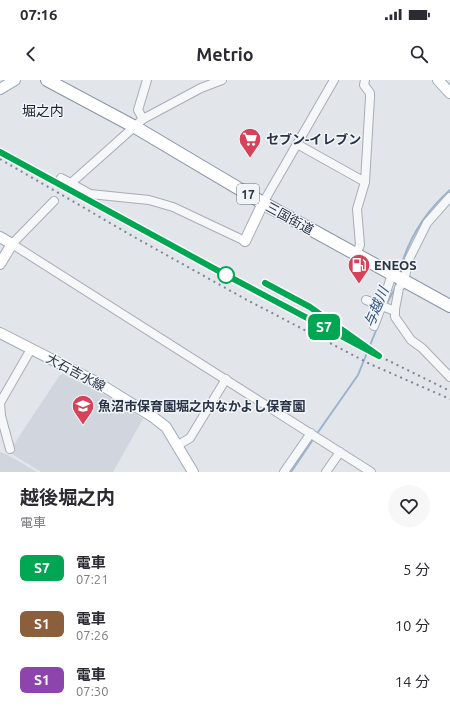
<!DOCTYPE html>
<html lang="ja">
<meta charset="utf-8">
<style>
:root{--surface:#fff;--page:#f7f7f7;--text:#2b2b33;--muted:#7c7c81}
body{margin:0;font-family:Ubuntu,"Noto Sans JP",sans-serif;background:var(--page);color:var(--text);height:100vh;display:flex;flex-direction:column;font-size:15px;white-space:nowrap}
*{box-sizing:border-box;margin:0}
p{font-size:13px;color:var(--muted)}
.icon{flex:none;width:22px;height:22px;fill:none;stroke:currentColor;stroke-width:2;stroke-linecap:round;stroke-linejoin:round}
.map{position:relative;height:392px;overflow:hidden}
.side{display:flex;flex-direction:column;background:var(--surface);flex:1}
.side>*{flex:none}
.badge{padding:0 8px;border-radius:6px;font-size:14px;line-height:26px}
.map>.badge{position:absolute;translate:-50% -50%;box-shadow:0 0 0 2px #fff}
.round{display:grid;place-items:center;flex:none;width:42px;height:42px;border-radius:21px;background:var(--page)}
.summary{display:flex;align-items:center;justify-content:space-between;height:68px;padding:0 20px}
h1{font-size:19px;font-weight:700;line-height:30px}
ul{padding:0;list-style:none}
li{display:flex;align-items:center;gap:12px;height:56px;padding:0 20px}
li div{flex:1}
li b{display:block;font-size:15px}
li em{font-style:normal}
li .badge{min-width:44px;font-weight:700;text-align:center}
.status{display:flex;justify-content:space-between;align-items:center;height:28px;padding:0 20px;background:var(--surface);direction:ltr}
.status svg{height:11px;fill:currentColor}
header{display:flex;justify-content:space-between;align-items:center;height:52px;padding:0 20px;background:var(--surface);font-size:18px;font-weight:700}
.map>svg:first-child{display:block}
.built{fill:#d0d5de}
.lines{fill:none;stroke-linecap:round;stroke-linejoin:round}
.stream{stroke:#9cb3cd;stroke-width:2}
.minor-casing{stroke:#a7adb6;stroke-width:10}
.major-casing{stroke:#a1aab8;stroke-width:12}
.highway-casing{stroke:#8993a3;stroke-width:14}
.minor{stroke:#f6f7f9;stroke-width:8}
.major{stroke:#fff;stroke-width:10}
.highway{stroke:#fff;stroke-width:12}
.rail{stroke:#7b8596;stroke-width:2;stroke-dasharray:2 4;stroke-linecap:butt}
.line-casing{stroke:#fff;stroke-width:9}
.line{stroke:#00a651;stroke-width:6}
.stop-dot{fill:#fff;stroke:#00a651;stroke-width:2}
.labels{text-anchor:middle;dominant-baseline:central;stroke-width:3;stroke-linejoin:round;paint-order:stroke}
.shield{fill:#f2f5f8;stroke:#656d7b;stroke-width:1}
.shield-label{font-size:12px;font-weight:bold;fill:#293345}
.poi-label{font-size:13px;font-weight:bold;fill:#293345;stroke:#f2f5f8;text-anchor:start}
.street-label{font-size:13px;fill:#293345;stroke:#f2f5f8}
.neighbourhood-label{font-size:14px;fill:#1b2436;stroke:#f2f5f8}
.water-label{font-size:14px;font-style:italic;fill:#31517b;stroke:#f2f5f8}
</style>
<div class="status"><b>07:16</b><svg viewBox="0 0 49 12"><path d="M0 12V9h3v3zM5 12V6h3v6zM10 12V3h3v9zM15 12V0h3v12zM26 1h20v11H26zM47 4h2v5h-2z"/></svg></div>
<header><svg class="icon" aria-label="back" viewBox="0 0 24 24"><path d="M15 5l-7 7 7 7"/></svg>Metrio<svg class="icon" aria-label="search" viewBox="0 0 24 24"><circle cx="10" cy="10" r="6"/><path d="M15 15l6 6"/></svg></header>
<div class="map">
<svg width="450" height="392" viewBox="0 0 450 392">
<rect width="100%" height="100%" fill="#e2e6eb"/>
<g class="built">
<path d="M63,294l52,26 28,19 -30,53h-72l-29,-18v-6l10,-16 38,-57z"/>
<path d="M0,372l6,2 31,18h-37z"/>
</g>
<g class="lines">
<g class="stream">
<path d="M399,194c8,-33 25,-61 51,-84"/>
<path d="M386,225l8,-15 3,-8"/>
<path d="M316,355l42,-60 19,-47"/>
<path d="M291,392l23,-34"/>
</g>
<g class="minor-casing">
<g id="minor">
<path d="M143,39l-5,-9 9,-30"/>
<path d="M297,64l68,38"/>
<path d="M61,98l29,16 59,6 24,7 72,34"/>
<path d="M70,104l73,-65 58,-31 21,-8"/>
<path d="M450,117l-23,26 -18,36 -5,22 -5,7 -4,21v8l16,23 11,8 28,29"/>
<path d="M54,121l-42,43 359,228"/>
<path d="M263,123l71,-123"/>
<path d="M356,175l4,-10 -3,-36 8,-27 5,-85v-4l-6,-8 1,-5"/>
<path d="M366,220l29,11"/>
<path d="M374,246l8,-21 10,-31"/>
<path d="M178,365l12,-7 36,-59"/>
<path d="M10,369l-9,-33 -1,-13 31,-54"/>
<path d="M284,392l27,-39"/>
<path d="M326,392l14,-20"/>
</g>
</g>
<g class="major-casing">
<g id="major">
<path d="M438,0l12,13"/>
<path d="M0,9l15,-9"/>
<path d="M0,157l12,7 -12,20"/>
<path d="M245,161l18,-38"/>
<path d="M0,253l100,51 53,33 13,10 27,45"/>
</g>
</g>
<g class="highway-casing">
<path id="highway" d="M47,0l88,47 128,76 187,103"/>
</g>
<use href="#minor" class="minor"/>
<use href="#major" class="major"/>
<use href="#highway" class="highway"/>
<g class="rail">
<path d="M0,72l226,123 153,81 71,35"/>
<path d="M0,79l136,79 111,62 123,64 80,35"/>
<path d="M265,203l45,24 35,25"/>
</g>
</g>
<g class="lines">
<g class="line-casing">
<path id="line" d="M0,72l226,123 153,81 -69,-49 -45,-24"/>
</g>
<use href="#line" class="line"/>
</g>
<defs>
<g id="supermarket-pin" transform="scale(1.15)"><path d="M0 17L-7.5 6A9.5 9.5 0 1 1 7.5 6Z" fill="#d64257" stroke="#f2f5f8"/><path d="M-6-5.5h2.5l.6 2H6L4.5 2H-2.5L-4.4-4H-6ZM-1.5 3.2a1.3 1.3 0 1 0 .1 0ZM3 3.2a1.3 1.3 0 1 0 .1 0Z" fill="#fff"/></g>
<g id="fuel-pin" transform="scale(1.15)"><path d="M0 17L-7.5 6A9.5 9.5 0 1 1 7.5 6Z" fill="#d64257" stroke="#f2f5f8"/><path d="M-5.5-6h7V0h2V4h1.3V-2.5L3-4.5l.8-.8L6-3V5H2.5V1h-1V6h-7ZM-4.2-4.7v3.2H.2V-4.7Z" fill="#fff"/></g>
<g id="school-pin" transform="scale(1.15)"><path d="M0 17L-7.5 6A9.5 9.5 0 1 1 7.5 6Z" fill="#d64257" stroke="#f2f5f8"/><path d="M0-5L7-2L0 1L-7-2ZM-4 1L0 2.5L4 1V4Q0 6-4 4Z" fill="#fff"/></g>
</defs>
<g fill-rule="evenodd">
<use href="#supermarket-pin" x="250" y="59"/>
<use href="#fuel-pin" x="359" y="185"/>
<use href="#school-pin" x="83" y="326"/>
</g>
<circle class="stop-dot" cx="226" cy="195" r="8"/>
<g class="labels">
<rect class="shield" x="237" y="104" width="22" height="20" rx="3"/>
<g class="shield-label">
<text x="248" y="114">17</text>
</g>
<g class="poi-label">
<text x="266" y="59">セブン-イレブン</text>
<text x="374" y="185">ENEOS</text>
<text x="98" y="326">魚沼市保育園堀之内なかよし保育園</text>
</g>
<g class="street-label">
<text transform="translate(290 138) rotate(29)">三国街道</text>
<text transform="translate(76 292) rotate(28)">大石吉水線</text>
</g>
<g class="neighbourhood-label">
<text x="43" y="31">堀之内</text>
</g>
<g class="water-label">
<text transform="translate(376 227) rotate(-67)">与越川</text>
</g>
</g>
</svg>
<b class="badge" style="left:324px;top:247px;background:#00a651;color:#fff">S7</b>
</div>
<section class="side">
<div class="summary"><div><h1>越後堀之内</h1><p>電車</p></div><a class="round"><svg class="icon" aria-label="heart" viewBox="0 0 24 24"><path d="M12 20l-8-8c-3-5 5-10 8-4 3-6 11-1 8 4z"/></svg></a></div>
<ul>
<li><span class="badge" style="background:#00a651;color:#fff">S7</span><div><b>電車</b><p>07:21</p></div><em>5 分</em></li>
<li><span class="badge" style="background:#8b5e3c;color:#fff">S1</span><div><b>電車</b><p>07:26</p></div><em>10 分</em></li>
<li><span class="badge" style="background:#8e44ad;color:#fff">S1</span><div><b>電車</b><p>07:30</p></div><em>14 分</em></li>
</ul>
</section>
